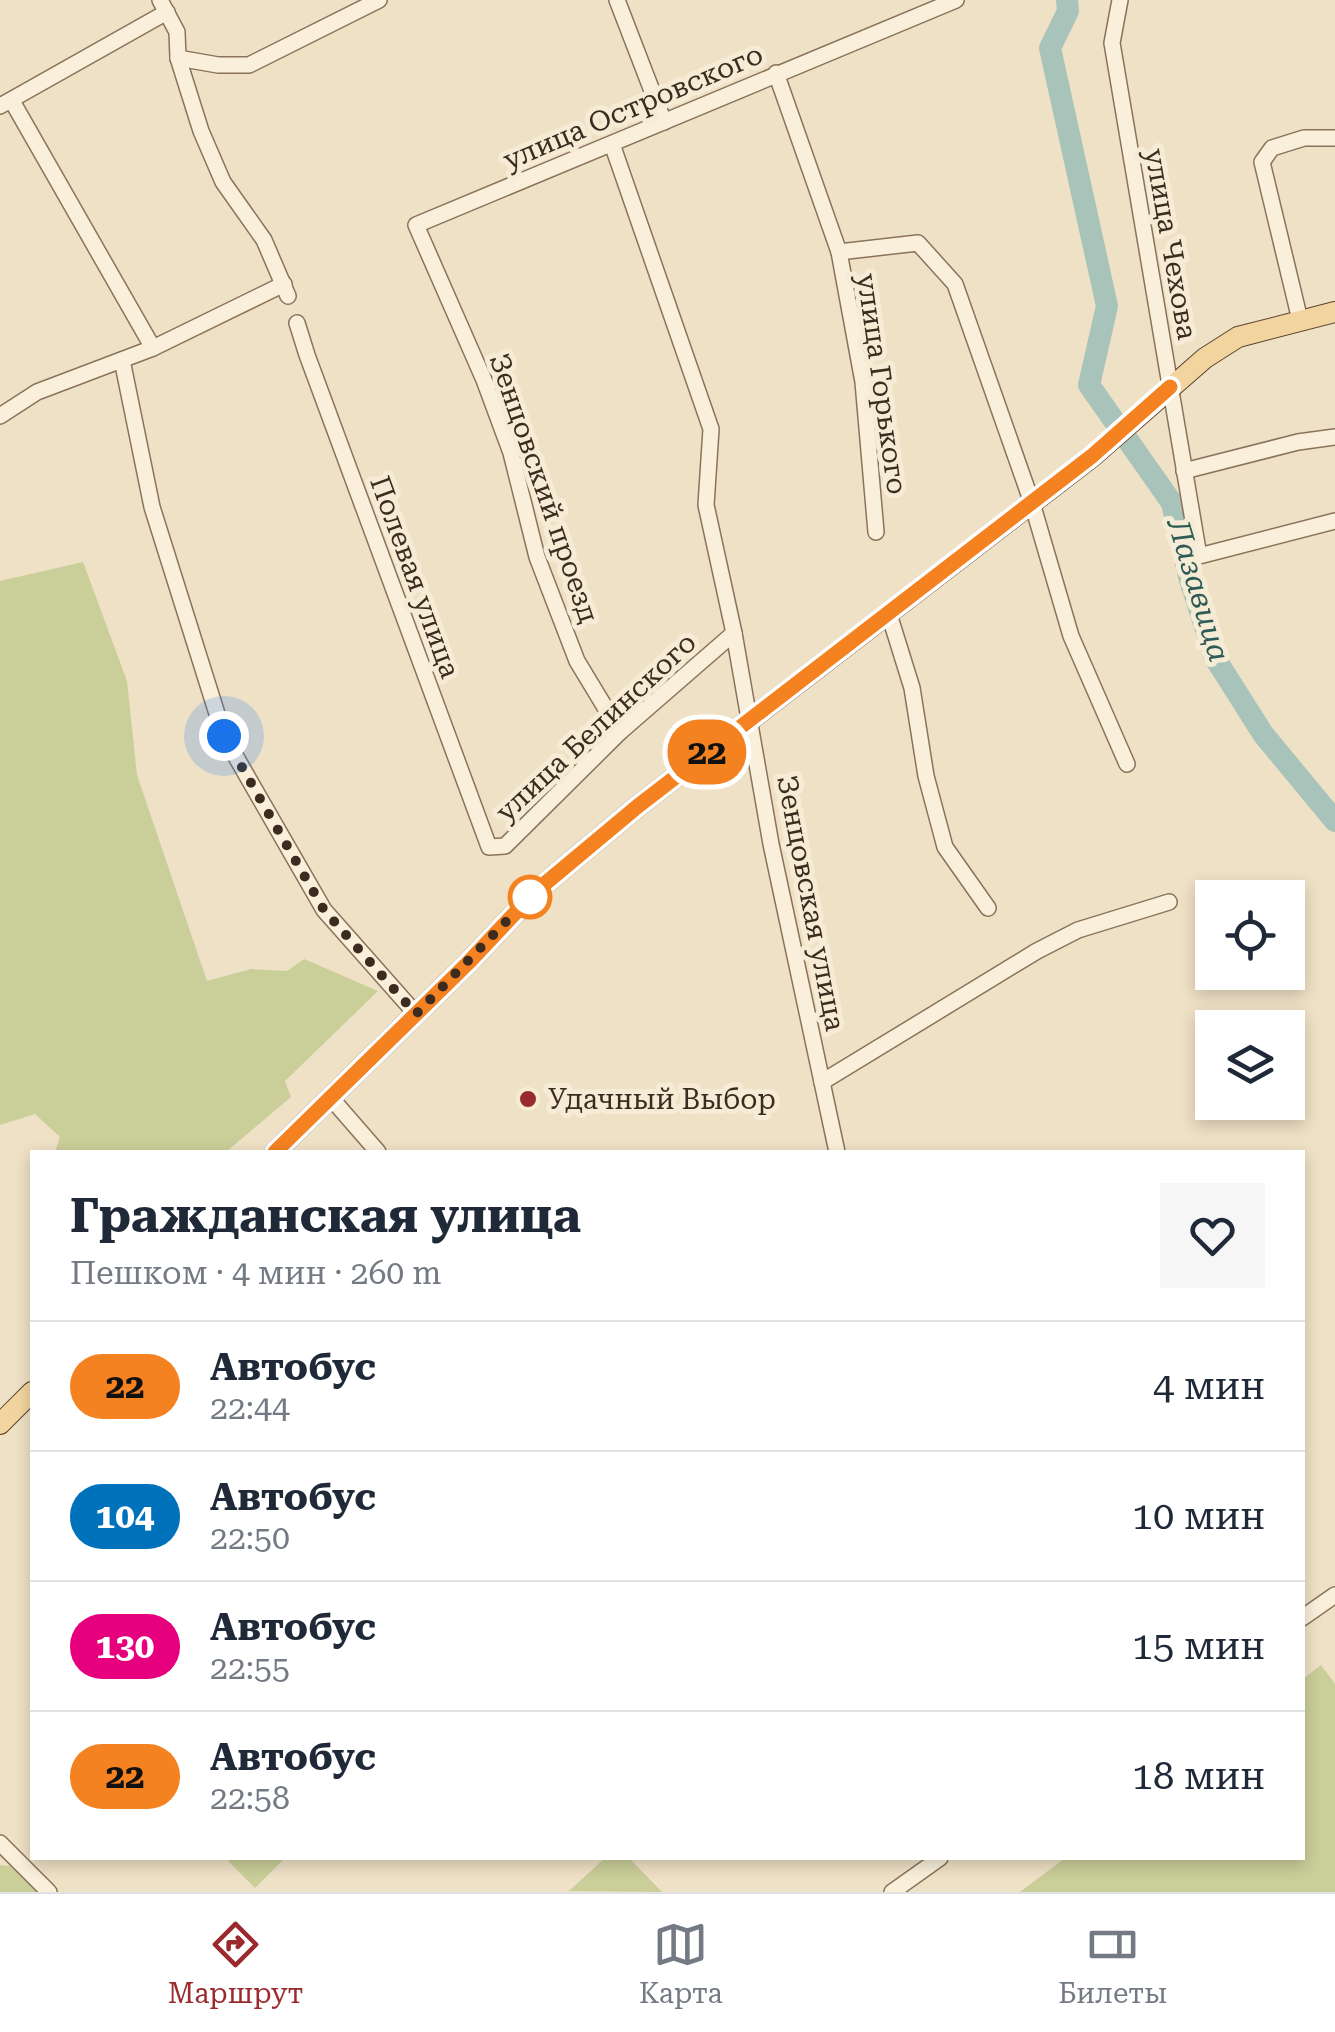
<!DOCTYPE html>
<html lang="ru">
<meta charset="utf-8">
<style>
:root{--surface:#fff;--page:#f6f6f7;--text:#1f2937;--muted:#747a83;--line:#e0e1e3;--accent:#9b2a2f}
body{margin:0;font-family:"Roboto Serif",serif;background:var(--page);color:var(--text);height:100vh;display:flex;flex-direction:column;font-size:38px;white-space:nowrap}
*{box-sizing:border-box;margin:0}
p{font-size:32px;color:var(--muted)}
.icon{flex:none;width:55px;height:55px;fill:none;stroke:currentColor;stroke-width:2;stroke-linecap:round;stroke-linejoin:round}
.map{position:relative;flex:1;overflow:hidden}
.sheet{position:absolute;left:30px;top:1150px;width:1275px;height:710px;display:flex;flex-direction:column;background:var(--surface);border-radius:0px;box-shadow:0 5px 15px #0003}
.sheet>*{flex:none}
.badge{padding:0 20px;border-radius:32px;font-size:35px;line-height:65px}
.buttons{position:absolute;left:1195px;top:880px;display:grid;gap:20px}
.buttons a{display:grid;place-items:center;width:110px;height:110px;border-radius:0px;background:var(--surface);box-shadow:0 5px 15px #0003;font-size:50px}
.you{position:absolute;width:50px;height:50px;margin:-25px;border:8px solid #fff;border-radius:50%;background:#1a73e8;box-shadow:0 0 0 15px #1a73e833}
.map>.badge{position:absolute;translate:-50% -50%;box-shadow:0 0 0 5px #fff}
.round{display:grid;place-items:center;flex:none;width:105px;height:105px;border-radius:0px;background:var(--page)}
.overview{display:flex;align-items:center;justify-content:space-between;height:170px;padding:0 40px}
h1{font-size:48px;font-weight:700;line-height:75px}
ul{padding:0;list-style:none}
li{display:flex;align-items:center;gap:30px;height:130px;padding:0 40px;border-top:2px solid var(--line)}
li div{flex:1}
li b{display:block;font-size:38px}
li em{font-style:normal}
li .badge{min-width:110px;font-weight:700;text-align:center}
.tabs{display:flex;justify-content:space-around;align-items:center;height:140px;border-top:2px solid var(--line);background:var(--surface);font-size:28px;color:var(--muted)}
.tabs a{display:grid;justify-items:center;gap:5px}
.tabs .current{color:var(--accent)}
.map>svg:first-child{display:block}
.green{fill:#cace99}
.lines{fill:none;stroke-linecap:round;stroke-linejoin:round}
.river{stroke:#a8c3ba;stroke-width:22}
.minor-casing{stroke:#8b735b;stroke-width:18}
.major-casing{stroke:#59412f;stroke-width:22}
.minor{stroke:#f9efda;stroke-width:15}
.major{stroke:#f2d59e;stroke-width:20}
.line-casing{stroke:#fff;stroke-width:22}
.line{stroke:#f58220;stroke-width:15}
.walk{stroke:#3b2c1f;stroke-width:10;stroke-dasharray:0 18}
.stop-dot{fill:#fff;stroke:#f58220;stroke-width:5}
.poi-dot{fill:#9b2a2f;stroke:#f6ecd6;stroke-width:4}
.labels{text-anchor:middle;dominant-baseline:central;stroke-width:10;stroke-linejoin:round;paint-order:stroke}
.street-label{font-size:28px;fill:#3b2c1f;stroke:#f6ecd6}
.poi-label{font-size:28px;fill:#3b2c1f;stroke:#f6ecd6;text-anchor:start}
.water-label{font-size:30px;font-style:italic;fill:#2e5b56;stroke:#f6ecd6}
</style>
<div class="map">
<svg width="1335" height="1892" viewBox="0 0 1335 1892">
<rect width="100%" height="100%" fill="#efe1c6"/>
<g class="green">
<path d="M83,562l44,119 10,94 70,206 44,-12 36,2 17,-12 74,32 -93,90 6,16 -65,55h-171l5,-15 -25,-23 -35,11v-544z"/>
<path d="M1321,1665l14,19v208h-315l45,-34h237l1,-179z"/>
<path d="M231,1858h54l-30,30 -27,-27z"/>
<path d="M605,1858h24l33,34 -93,-1z"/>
<path d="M0,1865l10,1 27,26h-37z"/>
</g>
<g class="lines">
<path class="river" d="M1067,0l1,11 -18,37 57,258 -18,79 83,118 18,77 25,78 48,76 72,87"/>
<g class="minor-casing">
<g id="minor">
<path d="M160,0l17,32 1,26 23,73 22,51 41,58 24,56"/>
<path d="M617,0l47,122"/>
<path d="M1120,0l-8,43 87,513 136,-35"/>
<path d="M178,58l40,7h31l130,-65"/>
<path d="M776,73l63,179 24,130 13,150"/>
<path d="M12,101l141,247"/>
<path d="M0,106l167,-94"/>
<path d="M612,144l99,285 -5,76 28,128 37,211 66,308"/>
<path d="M839,252l79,-9 37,41 77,219 39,133 56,128"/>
<path d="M1300,320l-38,-158 10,-14 32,-10h31"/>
<path d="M297,323l10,32 182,492 16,-1 115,-114 114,-99"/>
<path d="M122,360l30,147 72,229 100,174 92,104"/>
<path d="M0,416l37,-24 116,-44 131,-64"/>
<path d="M1184,471l114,-29 37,-5"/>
<path d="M889,614l23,74 14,88 19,71 43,61"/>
<path d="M620,732l-43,-71 -40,-104 -26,-104 -27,-73 -68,-155 540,-225"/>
<path d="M822,1082l215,-131 41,-21 91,-28"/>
<path d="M331,1098l47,54"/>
<path d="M1302,1618l33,-23"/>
<path d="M0,1843l49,49"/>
<path d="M892,1892l48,-34"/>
</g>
</g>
<g class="major-casing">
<g id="major">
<path d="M275,1152l193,-189 67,-71 103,-86 455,-350 112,-98 33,-21 97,-25"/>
<path d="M0,1424l32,-32"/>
</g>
</g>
<use href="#minor" class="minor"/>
<use href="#major" class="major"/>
</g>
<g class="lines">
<g class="line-casing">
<path id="line" d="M275,1152l193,-189 67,-71 103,-86 454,-350 78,-69"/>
</g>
<use href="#line" class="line"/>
<path class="walk" d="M224,736l100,174 92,104 114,-117"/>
</g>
<circle class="stop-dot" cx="530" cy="897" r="20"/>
<circle class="poi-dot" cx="528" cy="1099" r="10"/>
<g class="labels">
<g class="street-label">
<text transform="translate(633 107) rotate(-23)">улица Островского</text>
<text transform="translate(1171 244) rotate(80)">улица Чехова</text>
<text transform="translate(882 384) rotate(82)">улица Горького</text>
<text transform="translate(544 488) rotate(71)">Зенцовский проезд</text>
<text transform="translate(415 577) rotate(70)">Полевая улица</text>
<text transform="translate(596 727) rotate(-43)">улица Белинского</text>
<text transform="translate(811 903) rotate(79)">Зенцовская улица</text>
</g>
<g class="poi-label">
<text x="548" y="1099">Удачный Выбор</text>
</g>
<g class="water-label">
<text transform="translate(1199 590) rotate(73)">Лазавица</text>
</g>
</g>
</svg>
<div class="buttons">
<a><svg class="icon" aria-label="locate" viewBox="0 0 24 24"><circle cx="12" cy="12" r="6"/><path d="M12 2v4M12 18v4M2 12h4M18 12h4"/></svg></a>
<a><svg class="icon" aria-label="layers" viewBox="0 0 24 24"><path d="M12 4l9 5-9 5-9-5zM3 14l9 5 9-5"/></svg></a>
</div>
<div class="you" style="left:224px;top:736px"></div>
<b class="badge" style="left:707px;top:752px;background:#f58220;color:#111">22</b>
<section class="sheet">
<div class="overview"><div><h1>Гражданская улица</h1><p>Пешком · 4 мин · 260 m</p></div><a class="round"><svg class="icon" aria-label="heart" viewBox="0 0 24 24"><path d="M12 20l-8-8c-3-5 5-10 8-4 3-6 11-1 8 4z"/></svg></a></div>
<ul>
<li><span class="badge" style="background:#f58220;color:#111">22</span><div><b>Автобус</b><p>22:44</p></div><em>4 мин</em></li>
<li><span class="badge" style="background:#0072bc;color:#fff">104</span><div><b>Автобус</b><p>22:50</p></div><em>10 мин</em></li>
<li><span class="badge" style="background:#e6007e;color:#fff">130</span><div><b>Автобус</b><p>22:55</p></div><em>15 мин</em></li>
<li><span class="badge" style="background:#f58220;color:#111">22</span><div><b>Автобус</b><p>22:58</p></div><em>18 мин</em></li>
</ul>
</section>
</div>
<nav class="tabs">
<a class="current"><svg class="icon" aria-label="directions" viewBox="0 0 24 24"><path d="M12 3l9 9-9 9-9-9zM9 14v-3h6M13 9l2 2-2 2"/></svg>Маршрут</a>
<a><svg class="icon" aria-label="map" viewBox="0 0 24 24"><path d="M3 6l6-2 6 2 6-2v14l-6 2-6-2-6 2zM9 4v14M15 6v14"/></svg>Карта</a>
<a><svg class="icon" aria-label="tickets" viewBox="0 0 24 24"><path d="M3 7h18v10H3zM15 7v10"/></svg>Билеты</a>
</nav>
